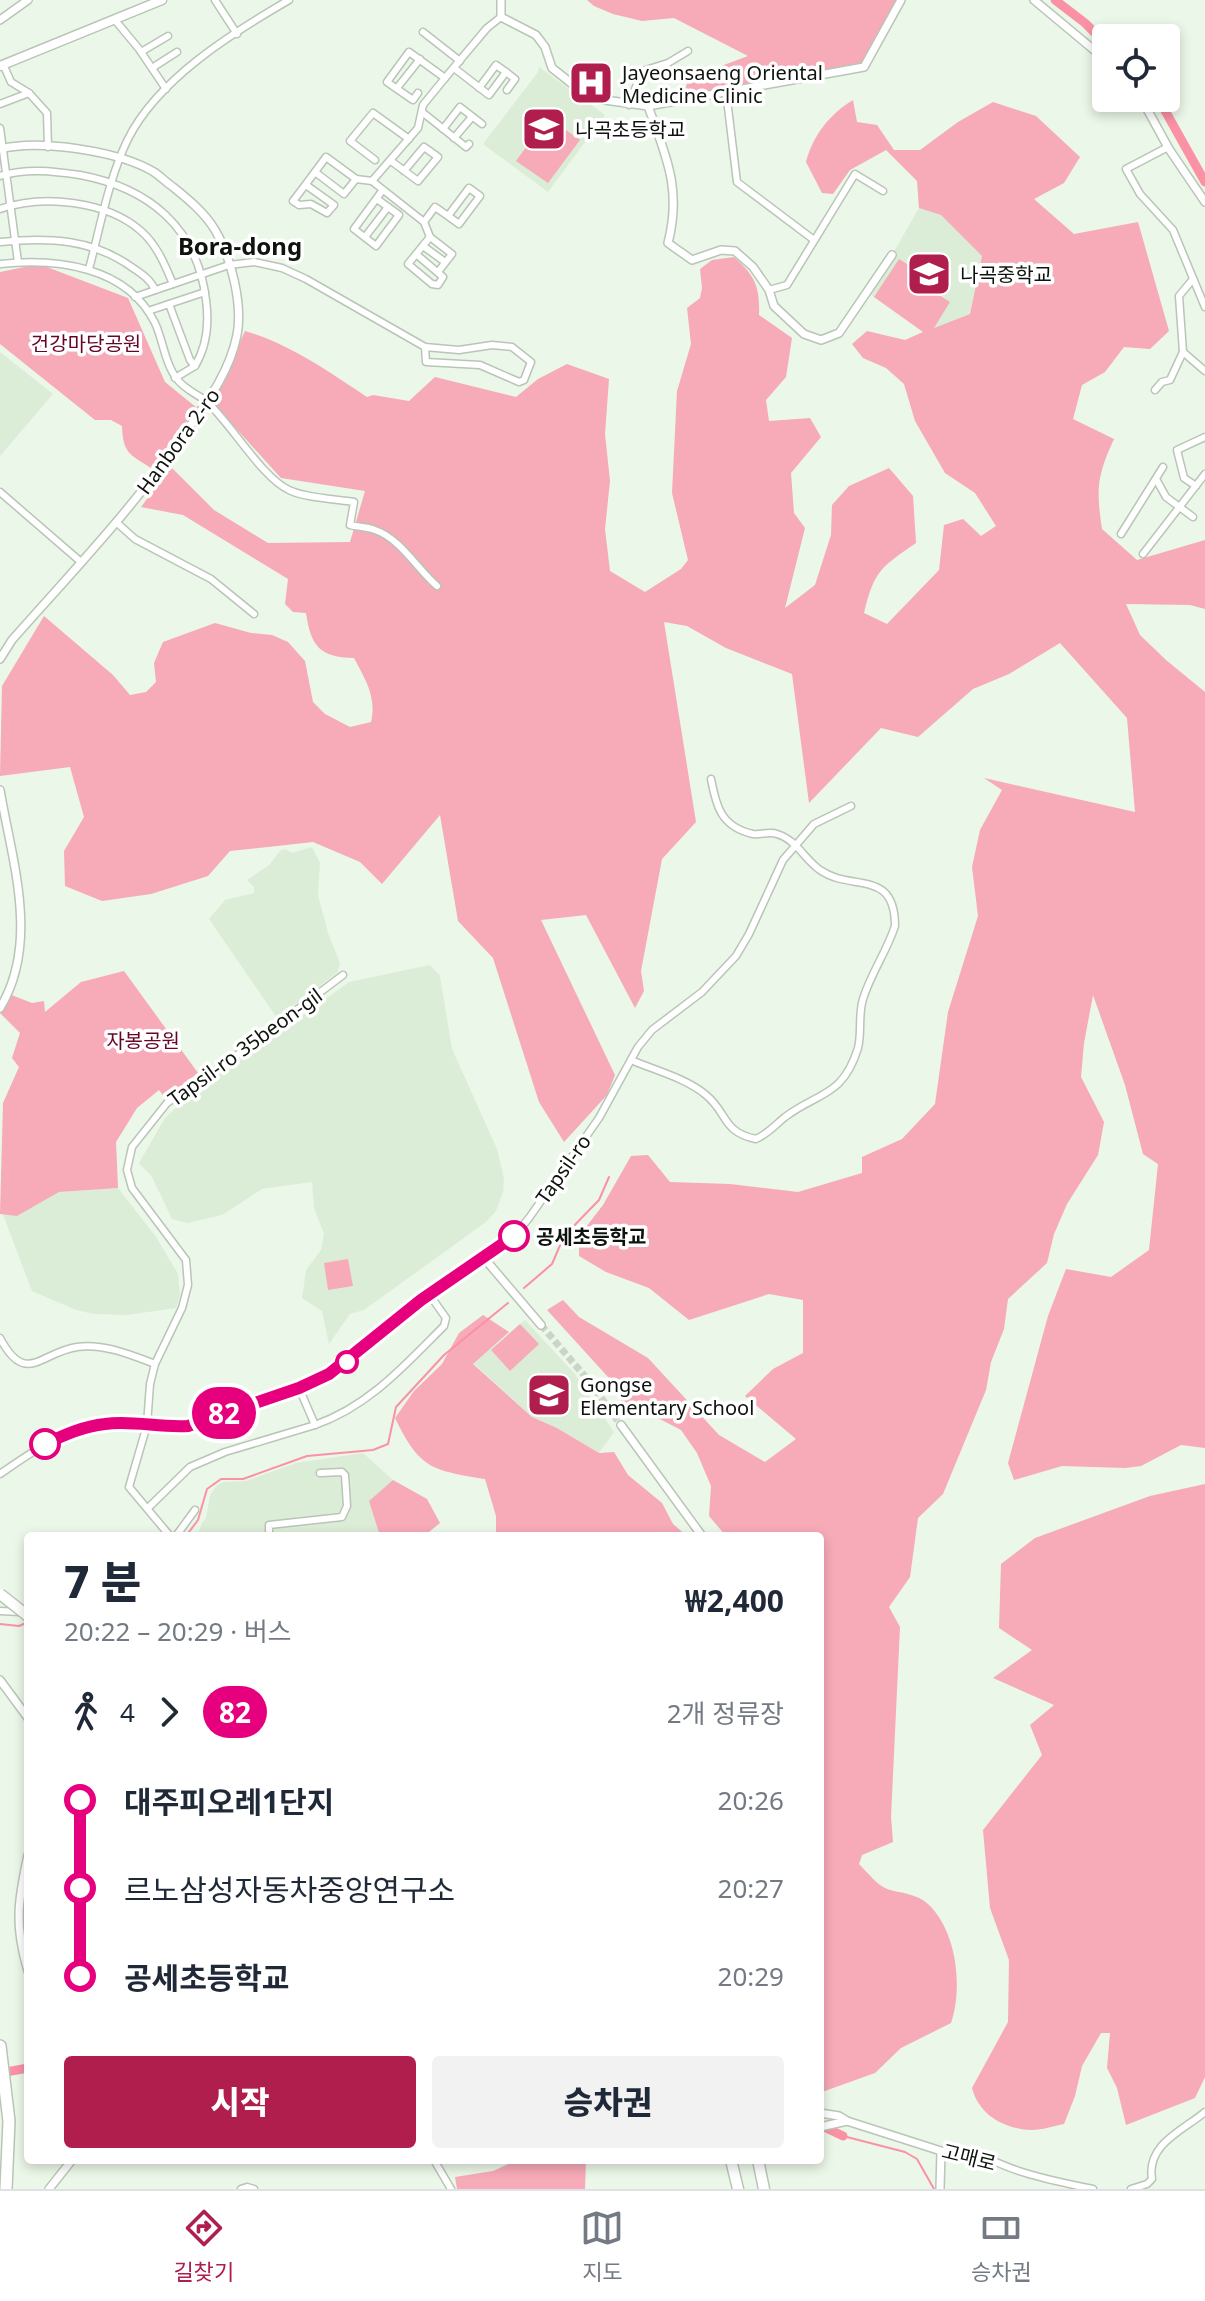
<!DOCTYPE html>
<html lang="ko">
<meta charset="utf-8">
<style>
:root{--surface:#fff;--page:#f2f2f3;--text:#1f2937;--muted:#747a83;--line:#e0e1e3;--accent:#b01e4e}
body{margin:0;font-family:"Noto Sans","Noto Sans KR",sans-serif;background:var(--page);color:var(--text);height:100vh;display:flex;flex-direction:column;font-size:30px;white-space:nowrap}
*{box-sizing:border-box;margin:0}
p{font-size:26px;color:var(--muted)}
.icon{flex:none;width:44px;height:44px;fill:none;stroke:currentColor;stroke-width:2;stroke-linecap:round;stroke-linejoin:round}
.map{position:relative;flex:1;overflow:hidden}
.sheet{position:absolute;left:24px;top:1532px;width:800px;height:632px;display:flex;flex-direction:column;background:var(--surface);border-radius:8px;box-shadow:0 4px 12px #0003}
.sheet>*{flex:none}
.badge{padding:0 16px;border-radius:26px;font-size:28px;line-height:52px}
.tools{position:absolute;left:1092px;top:24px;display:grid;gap:16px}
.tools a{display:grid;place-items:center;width:88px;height:88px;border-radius:8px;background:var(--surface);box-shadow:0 4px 12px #0003;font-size:40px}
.map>.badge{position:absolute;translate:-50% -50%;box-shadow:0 0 0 4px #fff}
.legs{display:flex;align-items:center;gap:12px;height:88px;padding:0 40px;font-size:26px}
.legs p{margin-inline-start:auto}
.headline{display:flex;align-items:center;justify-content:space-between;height:136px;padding:0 40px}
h1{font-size:44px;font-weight:800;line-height:60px}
.action{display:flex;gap:16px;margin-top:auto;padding:16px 40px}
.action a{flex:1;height:92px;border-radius:8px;background:var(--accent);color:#fff;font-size:32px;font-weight:800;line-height:92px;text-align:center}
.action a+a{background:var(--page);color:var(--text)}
ul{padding:0 40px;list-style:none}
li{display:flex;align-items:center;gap:28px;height:88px;font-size:30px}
li i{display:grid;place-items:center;width:12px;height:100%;margin:0 10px;background:currentColor}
li i::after{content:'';width:20px;height:20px;margin:-10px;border:6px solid;border-radius:50%;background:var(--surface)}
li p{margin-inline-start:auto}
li:first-child i{background:linear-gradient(#0000 50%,currentColor 0)}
li:last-child i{background:linear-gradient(currentColor 50%,#0000 0)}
.menu{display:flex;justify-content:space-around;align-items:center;height:112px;border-top:2px solid var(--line);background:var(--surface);font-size:22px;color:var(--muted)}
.menu a{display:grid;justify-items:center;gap:4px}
.menu .current{color:var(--accent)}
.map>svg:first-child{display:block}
.built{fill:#dcedd7}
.green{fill:#f7aab7}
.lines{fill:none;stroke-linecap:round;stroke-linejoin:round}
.stream{stroke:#fb91a5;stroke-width:2}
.river{stroke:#fb91a5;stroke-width:9}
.tertiary-tunnel{stroke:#cad5c7;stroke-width:7;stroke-dasharray:7 3.5;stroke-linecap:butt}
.minor-casing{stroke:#b9c5b6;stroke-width:9}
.tertiary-casing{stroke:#b9c5b6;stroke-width:10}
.secondary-casing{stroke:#b9c5b6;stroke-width:11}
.trunk-casing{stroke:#b9c5b6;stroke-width:13}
.motorway-casing{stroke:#b9c5b6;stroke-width:14}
.minor{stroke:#fff;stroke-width:6}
.tertiary{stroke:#fff;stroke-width:7}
.secondary{stroke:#fff;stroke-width:8}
.trunk{stroke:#fff;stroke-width:10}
.motorway{stroke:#fff;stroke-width:11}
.trunk-bridge-casing{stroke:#b9c5b6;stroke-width:13;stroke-linecap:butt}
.trunk-bridge{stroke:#fff;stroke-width:10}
.line-1-casing{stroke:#fff;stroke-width:18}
.line-1{stroke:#e6007e;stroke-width:12}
.stop-1-dot{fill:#fff;stroke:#e6007e;stroke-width:4}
.labels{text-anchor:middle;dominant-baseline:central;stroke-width:7;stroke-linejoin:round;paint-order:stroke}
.poi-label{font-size:20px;fill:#0f130e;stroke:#fff;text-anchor:start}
.park-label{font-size:20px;fill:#660528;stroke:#fff}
.street-label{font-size:20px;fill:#0f130e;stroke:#fff}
.stop-label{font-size:20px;font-weight:bold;fill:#0f130e;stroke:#fff;text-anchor:start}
.quarter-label{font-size:24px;font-weight:bold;fill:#0f130e;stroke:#fff}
</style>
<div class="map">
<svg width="1205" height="2189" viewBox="0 0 1205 2189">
<rect width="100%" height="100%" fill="#ebf7e8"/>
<g class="built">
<path d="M539,67l66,48 -57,77 -65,-48 55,-72z"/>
<path d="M919,208l22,7 41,41 -12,58 -46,18 -57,-40 25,-37z"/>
<path d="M0,352l53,42 -53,62z"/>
<path d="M312,847l8,16 -2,32 10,38 12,30 -3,10 -60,45 -68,-99 16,-19 29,-7v-6l-7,-7 22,-15 11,-14 5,-2 7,4z"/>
<path d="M430,965l10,11 12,73 45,100 7,30 -1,13 -7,19 -10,11 -122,88 -14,4 -21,30 -7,-33 -20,-13 4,-28 15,-20 3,-16 -10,-26 -2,-26 -50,7 -40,26 -35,8 -15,-4 -20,-42 -13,-14 26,-45 18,-17 166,-119z"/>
<path d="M118,1188l38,49 22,37 2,20 -4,14 -49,7 -33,-1 -18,-4 -44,-19 -30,-79 15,4 42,-24z"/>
<path d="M525,1320l50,54 39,58 -15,21 -42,-25 -25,-11 -59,-54z"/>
<path d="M363,1453l30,27 -24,21 11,35h-183l5,-13 4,-5 4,-22 7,-11 7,-3 22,-1 50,-18z"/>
</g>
<g class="green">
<path d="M587,0h311l-34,67 -182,31 7,-20 59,-22 -74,-38 -32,3 -29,-7 -19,-8z"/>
<path d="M853,100l4,22 20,3 17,25h26l38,-28 35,-20 43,14 44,41 -16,26 -30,16 40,35 64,-12 31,109 -19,18 -26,-2 -19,25 -23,13 -9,34 41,20c-17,37 -18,50 -12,90l35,31 68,-20v69l-15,-4 -64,-1 14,31 26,25 39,32v756l-24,-3 -40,21 -16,2 -63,-2 -48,14 -6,-17 40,-147 18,-47 45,8 38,-27 9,-86 -15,-10 -18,-69 -32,-90 -9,48 -3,34 23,45 -6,33 -31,49 -13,30 -7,29 -39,36 -4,30 -13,33 -5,28 -43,104 -25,24 -8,59 -21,30 11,20 -9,190 2,25 -31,13 -3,9c8,8 18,21 28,25 13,4 31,5 41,15 29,27 35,84 23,119l-50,25 -26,25 -53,19 -2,-1v-555h-94l-17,-20 2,-30 -14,-33 -16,-23 -27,-14 -28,-6 -18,-33 -61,-67 16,-10 16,17 69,41 71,77 46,27 31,-23 -51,-43 28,-27 30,-16v-53l-34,-6 -80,26 -40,-32 -43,-16 -27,-16v-20l24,-31 28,-49 17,-1 22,27 60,2 68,8 64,-19v-16l40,-18 33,-35 13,-92 30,-96 -6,-49 8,-37 22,-40 -18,-12 151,34 -8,-94 -67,-75 -51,31 -36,15 -55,48 -37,-9 -72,75 -17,-129 -66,-26 -39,-22 -23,-4 32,200 -34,37 -21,112 3,20 -9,17 -49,-93 -45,5 74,155 -8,20 -43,47 -25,-40 -46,-144 -35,-37 -18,-106 -58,69 -22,-22 -47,-20 -83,9 -22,25 -57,18 -49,7 -37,-15 -1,-35 20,-34 -14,-50 -70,9 2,-90 42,-70 69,59 17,20 16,-3 10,-10 -2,-19 9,-21 52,-19 36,10 21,2 16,7 17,19 8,41 12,12 25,13 21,-5c6,-25 -6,-43 -17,-64 -34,-1 -43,-11 -48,-45l-13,-1 -8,-8 3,-25 -105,-64 -42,-8 30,-40 43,43 54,33 82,-1 15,-51 -84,-13 -68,-75 32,-72c45,13 84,41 122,66l6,-2 36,6 26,-24 81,20 22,-18 29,-15 42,15 -4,55 5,47 -5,48 5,42 35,21 36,-23 7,-9 -16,-67 5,-102 14,-47 -4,-36 13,-10 2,-10 -2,-19 12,-9 22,-3c21,19 26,29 25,58l33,23 -6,39 -20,23 3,21 41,-3 11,19 -30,36 3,40 11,15 -20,80 30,-23 16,-50 1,-30 17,-19 40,-18 24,28 3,47c-35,24 -42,28 -52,70l23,11 52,-54 5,-45 19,-6 18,17 15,-10 -21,-33 -30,-20 -30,-52 -11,-37 -18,-16 -23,-10 -11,-14 15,-13 38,9 18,-8 -49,-35 25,-38 13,8 3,13 35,22 -16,26 36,-14 12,-58 -41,-41 -22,-7 -2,-27 -31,-31 -36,20 -17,24 -11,-1 -16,-31c7,-27 24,-48 47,-62z"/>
<path d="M548,117l32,23 -32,43 -32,-22z"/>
<path d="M39,264l89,34 37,84 32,26 -46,60c-22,-14 -28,-15 -29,-42l-11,-6h-16l-95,-76v-72z"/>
<path d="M124,971l74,102 -33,25 -6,-8 -22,18 -21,34 2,46 -59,4 -42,24 -17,-2 3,-111 16,-36 -7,-9 8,-25 -20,-20v-5l9,-14 23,9 12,-2 1,11 36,-30z"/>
<path d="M348,1259l5,27 -25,4 -4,-27z"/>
<path d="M483,1315l26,17 -36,32 59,53 25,11 42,25 15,-1 14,23 34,28 11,21 14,12h-191v-20l-11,-37c-54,-9 -65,-10 -90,-61l19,-27 28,-27 17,-31z"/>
<path d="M520,1324l19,20 -29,27 -19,-21z"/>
<path d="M393,1480l34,19 13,24 -16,13h-44l-11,-35z"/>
<path d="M1205,1484v593l-10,21 -69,27 -9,-37 -10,-20 3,-35h-9l-19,33 -7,30 -11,28c-10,2 -22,6 -32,6 -28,-1 -53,-15 -60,-42l36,-66 1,-62 -19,-52 -7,-78 59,-75 -12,-30 24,-20 -61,-27 39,-28 -33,-22 2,-64 34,-26 115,-42z"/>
<path d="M517,2160h69l-1,29h-128l-2,-12 38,-6z"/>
</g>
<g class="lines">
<g class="stream">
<path d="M524,1288l28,-24 12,-28 35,-36 10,-23"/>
<path d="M186,1536l12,-16 9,-31 14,-10h22l64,-23 66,-6 15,-6 8,-37 48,-52 64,-52"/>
<path d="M0,1624l19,2 9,-4"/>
<path d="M843,2136l62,16 12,7 17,30"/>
</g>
<g class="river">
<path d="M1055,0l30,23 21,21"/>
<path d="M1158,98l47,84"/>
<path d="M0,2073l28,-5"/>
<path d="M820,2125l23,11"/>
</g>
<path class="tertiary-tunnel" d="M541,1325l48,56 32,44"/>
<g class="minor-casing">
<g id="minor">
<path d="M215,0l22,34"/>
<path d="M115,20l24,29 27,40"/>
<path d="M423,32l37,29"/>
<path d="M141,52l27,-16"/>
<path d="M3,64l8,18 18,11 18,20 1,34"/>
<path d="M152,68l25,-16"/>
<path d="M454,68l35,27 17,-23 -10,-7 -17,23"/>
<path d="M506,72l9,7 -8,11"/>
<path d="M397,88l23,-29"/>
<path d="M726,91l11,91 77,58"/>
<path d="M418,93l-5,7 -26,-18 22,-30 36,26"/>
<path d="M0,104l29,-11"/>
<path d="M629,105l8,-21 -1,-11 32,-10 20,-12"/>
<path d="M422,112l44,35 3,-3"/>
<path d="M0,128l18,134"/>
<path d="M443,129l17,-22 22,17"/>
<path d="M454,138l18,-21"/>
<path d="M1168,147l-42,22 14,25 33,36 32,77"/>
<path d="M375,160l-25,-19 23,-28 36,26"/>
<path d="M391,161l27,20 20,-24 -14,-10 -20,24"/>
<path d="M315,172l29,22 12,-15"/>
<path d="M0,176c26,-8 53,-5 80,-1 69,13 117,52 126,125 3,22 1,46 -11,66l-5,-6 -21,-56"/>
<path d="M372,181l52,41 6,15 22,17 -14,18"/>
<path d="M306,185l28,20 -7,8 -16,-9 -12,1 -6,-4c11,-14 22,-29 33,-44l30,22 16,2 46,-53 5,-23 22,-27 42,-50 14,-11"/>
<path d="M377,199l22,16 -23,31 -22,-17 28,-38"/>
<path d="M0,209c43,-15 107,-8 141,22 16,14 24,34 32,53"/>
<path d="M424,222l11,-15 13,9 21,-28 11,8 -21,28 -11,-8"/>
<path d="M365,237l23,-30"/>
<path d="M0,242c49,-5 93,-3 133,26 9,6 18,12 22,22"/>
<path d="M423,246l22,16"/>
<path d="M416,254l27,23 -5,8 -6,-1 -24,-20 22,-27"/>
<path d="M0,264c56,-6 127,2 155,59 8,17 10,41 22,56 7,10 20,15 29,22 24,21 56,77 83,89 16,8 47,9 65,12l-4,23c8,2 18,2 25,5 26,9 42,39 62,56"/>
<path d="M89,269c11,-41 20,-92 39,-130 30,-60 104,-106 161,-139"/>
<path d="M1193,279l-14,17 4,56 22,19"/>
<path d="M769,290l18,-5 68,-111 28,17"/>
<path d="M135,297l94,-32 25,-3 28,6 24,11 119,68 34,3 33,-5 20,2 19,15 -7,18 -5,2 -39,-17 -54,-3 -1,-15"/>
<path d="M148,311l57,-19"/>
<path d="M175,378l20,-12"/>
<path d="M1155,390l7,-8 8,-2 13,-28"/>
<path d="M1156,479l10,18 27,20"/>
<path d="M1196,486l-12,-8 -7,-28 28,-13"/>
<path d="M0,492l81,70"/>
<path d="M116,522l19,17 76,40 43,35"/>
<path d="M1121,534l42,-67"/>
<path d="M1143,554l62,-80"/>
<path d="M631,1060c23,10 55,18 75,35 22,18 16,37 50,44 13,-6 19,-14 29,-22 33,-25 58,-20 73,-69 4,-16 0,-33 5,-49 8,-26 24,-48 32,-73 0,-58 -44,-34 -75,-56 -16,-11 -23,-30 -43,-36 -7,-3 -16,1 -24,0 -32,-7 -37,-28 -42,-55"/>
<path d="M0,1338c26,49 41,14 77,9 26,-4 54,8 78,17"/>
<path d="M299,1388l16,37c54,-19 89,-59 129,-99l2,-8 -17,-24"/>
<path d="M0,1474c32,-22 66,-47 106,-51 27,-2 54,5 82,3l111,-38 30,-14 92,-74 91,-61 17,-21 70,-100 39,-71 14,-17 50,-38 34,-36 13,-22 34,-74 31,-36 37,-18"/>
<path d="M148,1508l42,-41 35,-15 90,-27"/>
<path d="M170,1536l-41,-49 18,-62 3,-41 5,-20 27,-56 6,-23 -2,-25 -54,-72 -5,-18 5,-23 35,-44 45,-29 131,-99"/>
<path d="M176,1536l19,-26"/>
<path d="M269,1536v-11l73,-8 5,-11 -2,-31 -3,-3 -22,1"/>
<path d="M0,1611l20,1"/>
<path d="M941,2151c27,-5 53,12 78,20 24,8 49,13 74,18"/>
<path d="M434,2160l17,29"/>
<path d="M241,2189l6,-2 7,2"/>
<path d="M1131,2189l16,-5 5,-5c-6,-35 32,-49 53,-67"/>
</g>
</g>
<g class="tertiary-casing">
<g id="tertiary">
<path d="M501,0v17l35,18 9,12 7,21 38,30 58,8c18,50 34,83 20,137l24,17 29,-10 14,1 18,16 16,23 5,16 30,28 17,6 18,-7 53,-78"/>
<path d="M1034,0l72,60"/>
<path d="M0,20l28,-20"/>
<path d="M1141,98l28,51 36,53"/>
<path d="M648,106l216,-39 37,-67"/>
<path d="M0,149c39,-10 119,2 154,23 6,4 12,10 19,15 15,12 32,26 42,43 16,27 28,74 22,105 -7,35 -27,63 -47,91 -52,77 -117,145 -178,214l-12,19"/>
<path d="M0,790c12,71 40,152 0,218"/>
<path d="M484,1258l57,67"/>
<path d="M621,1425l81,111"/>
<path d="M0,1680l28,38"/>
<path d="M28,1855c-10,46 -14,70 0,116"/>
<path d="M820,2113l19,3 8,5 94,30 -1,38"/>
<path d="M820,2127l27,-6"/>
<path d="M49,2189l23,-29"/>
</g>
</g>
<g class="secondary-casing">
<path id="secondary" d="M0,66l162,-66"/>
</g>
<g class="trunk-casing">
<g id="trunk">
<path d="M731,2160l7,29"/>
<path d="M758,2160l6,29"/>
</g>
</g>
<g class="motorway-casing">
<path id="motorway" d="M0,2046l9,75 -3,68"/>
</g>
<use href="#minor" class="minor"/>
<use href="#tertiary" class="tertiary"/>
<use href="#secondary" class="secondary"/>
<use href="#trunk" class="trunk"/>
<use href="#motorway" class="motorway"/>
<g class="trunk-bridge-casing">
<path id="trunk-bridge" d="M0,1594l28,22"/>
</g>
<use href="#trunk-bridge" class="trunk-bridge"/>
</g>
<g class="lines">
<g class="line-1-casing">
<path id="line-1" d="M45,1444c19,-9 39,-18 60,-20 27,-4 55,4 83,2l111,-38 30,-14 92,-74 93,-64"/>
</g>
<use href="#line-1" class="line-1"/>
</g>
<defs>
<g id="hospital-square" transform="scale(2.3)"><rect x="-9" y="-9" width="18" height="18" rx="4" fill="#b01e4e" stroke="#fff"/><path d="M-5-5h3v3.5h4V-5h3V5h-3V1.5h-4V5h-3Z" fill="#fff"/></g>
<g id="school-square" transform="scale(2.3)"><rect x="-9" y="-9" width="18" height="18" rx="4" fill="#b01e4e" stroke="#fff"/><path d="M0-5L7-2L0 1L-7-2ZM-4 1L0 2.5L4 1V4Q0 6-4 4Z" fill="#fff"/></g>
</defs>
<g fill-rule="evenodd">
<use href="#hospital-square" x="591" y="83"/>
<use href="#school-square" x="544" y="129"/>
<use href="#school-square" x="929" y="274"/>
<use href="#school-square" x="549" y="1395"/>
</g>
<g class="stop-1-dot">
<circle cx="514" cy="1236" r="14"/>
<circle cx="347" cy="1362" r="10"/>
<circle cx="45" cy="1444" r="14"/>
</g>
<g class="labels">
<g class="poi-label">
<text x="622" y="72">Jayeonsaeng Oriental<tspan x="622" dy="23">Medicine Clinic</tspan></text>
<text x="575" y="129">나곡초등학교</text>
<text x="960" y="274">나곡중학교</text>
<text x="580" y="1384">Gongse<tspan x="580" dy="23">Elementary School</tspan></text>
</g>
<g class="park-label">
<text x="86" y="343">건강마당공원</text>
<text x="143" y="1040">자봉공원</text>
</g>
<g class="street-label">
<text transform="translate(178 441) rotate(-54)">Hanbora 2-ro</text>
<text transform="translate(245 1047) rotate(-36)">Tapsil-ro 35beon-gil</text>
<text transform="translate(563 1169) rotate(-55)">Tapsil-ro</text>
<text transform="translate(969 2157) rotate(14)">고매로</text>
</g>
<g class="stop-label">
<text x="536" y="1236">공세초등학교</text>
</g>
<g class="quarter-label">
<text x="240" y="245">Bora-dong</text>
</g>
</g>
</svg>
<div class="tools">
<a><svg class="icon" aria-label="locate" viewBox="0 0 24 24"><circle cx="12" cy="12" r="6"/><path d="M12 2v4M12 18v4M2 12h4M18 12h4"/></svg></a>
</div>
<b class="badge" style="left:224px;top:1413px;background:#e6007e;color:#fff">82</b>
<section class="sheet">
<div class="headline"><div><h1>7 분</h1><p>20:22 – 20:29 · 버스</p></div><b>₩2,400</b></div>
<div class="legs"><svg class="icon" aria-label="walk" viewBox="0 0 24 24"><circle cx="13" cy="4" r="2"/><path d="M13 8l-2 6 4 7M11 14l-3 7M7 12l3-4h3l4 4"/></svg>4<svg class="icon" aria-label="forward" viewBox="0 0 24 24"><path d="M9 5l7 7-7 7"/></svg><b class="badge" style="background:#e6007e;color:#fff">82</b><p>2개 정류장</p></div>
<ul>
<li><i style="color:#e6007e"></i><b>대주피오레1단지</b><p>20:26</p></li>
<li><i style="color:#e6007e"></i><span>르노삼성자동차중앙연구소</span><p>20:27</p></li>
<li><i style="color:#e6007e"></i><b>공세초등학교</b><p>20:29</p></li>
</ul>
<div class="action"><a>시작</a><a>승차권</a></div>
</section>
</div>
<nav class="menu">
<a class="current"><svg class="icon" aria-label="directions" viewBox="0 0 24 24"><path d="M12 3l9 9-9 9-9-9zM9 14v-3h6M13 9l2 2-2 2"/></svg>길찾기</a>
<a><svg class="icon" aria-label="map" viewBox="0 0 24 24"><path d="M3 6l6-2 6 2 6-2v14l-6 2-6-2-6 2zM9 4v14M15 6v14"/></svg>지도</a>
<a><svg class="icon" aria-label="tickets" viewBox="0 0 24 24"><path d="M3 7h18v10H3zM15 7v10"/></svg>승차권</a>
</nav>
